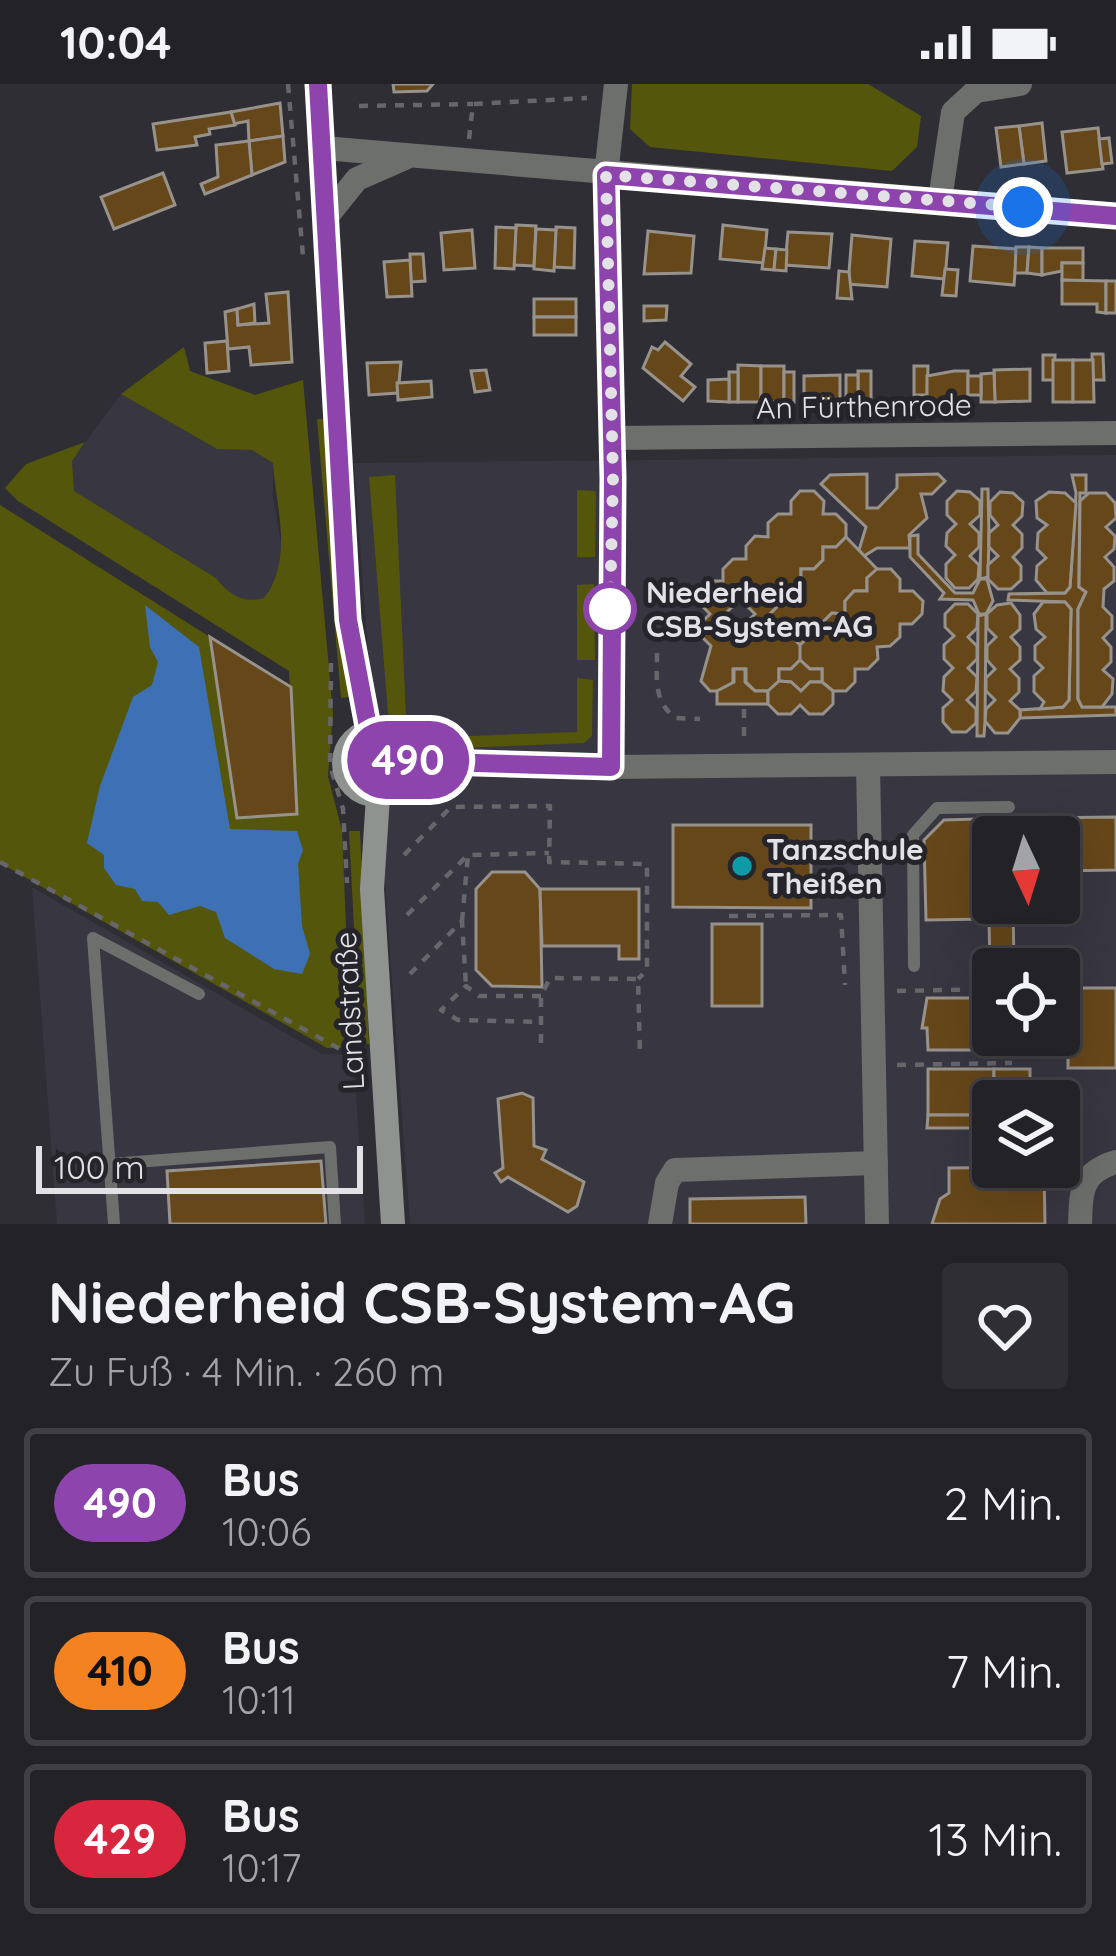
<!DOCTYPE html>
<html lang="de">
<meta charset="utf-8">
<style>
:root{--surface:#232227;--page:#2f2f33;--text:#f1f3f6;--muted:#a3a4a7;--line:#403f44}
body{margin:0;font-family:Quicksand,sans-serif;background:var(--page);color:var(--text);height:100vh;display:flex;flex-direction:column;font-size:45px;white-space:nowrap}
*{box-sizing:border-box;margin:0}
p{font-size:39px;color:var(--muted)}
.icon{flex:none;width:66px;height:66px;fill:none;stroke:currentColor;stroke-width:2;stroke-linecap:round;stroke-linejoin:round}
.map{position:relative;height:1140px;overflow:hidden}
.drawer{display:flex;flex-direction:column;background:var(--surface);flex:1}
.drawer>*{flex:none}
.badge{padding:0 24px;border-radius:39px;font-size:42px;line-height:78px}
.needle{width:78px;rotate:176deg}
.controls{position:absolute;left:972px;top:732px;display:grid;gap:24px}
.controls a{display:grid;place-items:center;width:108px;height:108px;border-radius:12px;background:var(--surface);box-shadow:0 12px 48px #0002,0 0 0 3px var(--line);font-size:60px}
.scale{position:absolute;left:36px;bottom:30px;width:327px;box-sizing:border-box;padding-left:12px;border:6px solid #e2e1e5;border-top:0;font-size:33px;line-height:42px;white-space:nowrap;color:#e2e1e5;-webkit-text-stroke:9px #25242a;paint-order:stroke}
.you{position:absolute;width:60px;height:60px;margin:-30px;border:9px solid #fff;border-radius:50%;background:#1a73e8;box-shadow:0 0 0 18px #1a73e833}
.map>.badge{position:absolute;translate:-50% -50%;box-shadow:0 0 0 6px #fff}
.round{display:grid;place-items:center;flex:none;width:126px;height:126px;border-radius:12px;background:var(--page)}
.summary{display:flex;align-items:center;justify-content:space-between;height:204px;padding:0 48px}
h1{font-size:57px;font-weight:700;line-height:90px}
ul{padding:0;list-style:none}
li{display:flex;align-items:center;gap:36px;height:150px;margin:0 24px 18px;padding:0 24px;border:6px solid var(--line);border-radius:12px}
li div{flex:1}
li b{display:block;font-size:45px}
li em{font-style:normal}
li .badge{min-width:132px;font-weight:700;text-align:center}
.status{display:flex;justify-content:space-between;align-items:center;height:84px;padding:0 60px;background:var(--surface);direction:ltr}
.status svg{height:33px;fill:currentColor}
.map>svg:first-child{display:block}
.built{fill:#373641;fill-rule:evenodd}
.green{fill:#54570b}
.water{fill:#3e70b6}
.building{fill:#66471a;stroke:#97928b;stroke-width:3;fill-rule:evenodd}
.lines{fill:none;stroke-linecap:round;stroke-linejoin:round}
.path{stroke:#67666b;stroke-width:4.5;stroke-dasharray:9 9;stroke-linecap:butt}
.lane{stroke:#6c6f6c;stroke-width:12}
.street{stroke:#6c6f6c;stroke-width:24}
.secondary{stroke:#8e938f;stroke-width:24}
.line-casing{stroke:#fff;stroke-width:27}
.line{stroke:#8e44ad;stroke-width:18}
.walk{stroke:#e2e1e5;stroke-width:12;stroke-dasharray:0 21.6}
.stop-dot{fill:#fff;stroke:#8e44ad;stroke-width:6}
.culture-dot{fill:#0f9aa8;stroke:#25242a;stroke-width:4.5}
.labels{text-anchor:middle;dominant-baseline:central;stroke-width:10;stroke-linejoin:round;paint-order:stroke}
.street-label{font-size:30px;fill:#e2e1e5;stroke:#25242a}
.stop-label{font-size:30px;font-weight:bold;fill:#e2e1e5;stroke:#25242a;text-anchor:start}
.poi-label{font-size:30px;font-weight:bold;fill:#e2e1e5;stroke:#25242a;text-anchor:start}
</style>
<div class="status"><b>10:04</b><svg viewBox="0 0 49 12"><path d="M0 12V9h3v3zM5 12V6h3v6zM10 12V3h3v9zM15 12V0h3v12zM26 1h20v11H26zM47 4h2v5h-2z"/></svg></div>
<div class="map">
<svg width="1116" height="1140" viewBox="0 0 1116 1140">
<rect width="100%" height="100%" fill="#2f2e34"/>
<g class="built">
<path d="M121,310l96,55 35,1 21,13v35l11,62 -19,38 -14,4 -17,-6 -18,-18 -142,-87 -2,-31z"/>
<path d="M1116,371v769h-706l-56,-761zM993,753h66v66h-66zM993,885h66v66h-66zM993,1017h66v66h-66z"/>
<path d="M32,803l290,167 31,1 12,169h-308z"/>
</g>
<g class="green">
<path d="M632,0h236l53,32 -4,31 -25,24 -242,-24 -20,-18z"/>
<path d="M184,263l6,24 65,24 48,-15 30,333 -5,63 14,55 9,216 -24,1 -327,-185v-358l210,132 27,180 60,-4 -8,-142 -271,-170 -13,-13 21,-24 59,-22 -13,19 2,30 142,87c14,17 27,26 48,20 30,-40 12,-89 9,-135l-21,-13 -35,-1 -96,-55z"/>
<path d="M317,335h8l24,278 -8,1z"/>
<path d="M395,391l11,242 39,20 132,-5v-54l16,2 -1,56 -8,7 -146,6 -40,-20 -10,-16 -19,-236z"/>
<path d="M577,406l19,1 -1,66h-18z"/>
<path d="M594,500l1,76h-18v-75z"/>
<path d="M349,747h11l9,213h-9z"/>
</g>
<path class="water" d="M145,521l54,42 31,182 67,2 6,19 -5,14 4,62 8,28 -8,20 -28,-5 -49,-31 -9,-26 -16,-6 -31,9 -11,-13 -16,-1 -7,-12 -19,-4 -12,-17v-13l-17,-12 13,-57 33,-89 19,-12 6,-23 -8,-15z"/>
<g class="building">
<path d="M393,0h40l-6,7 -33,1z"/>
<path d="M280,19l3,33 -34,5 -1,-20 -15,3 -2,-12z"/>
<path d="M231,28l4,13 -26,4 1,5 -15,3 2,8 -40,5 -4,-26z"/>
<path d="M1042,39l4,38 -22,3 -5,-38z"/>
<path d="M1019,42l5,38 -23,3 -5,-39z"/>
<path d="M1098,44l5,41 -36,4 -5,-41z"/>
<path d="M283,52l2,26 -33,13 -3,-34z"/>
<path d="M1109,54l3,25 -10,1 -3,-25z"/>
<path d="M249,57l3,34 -47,19 -4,-10 17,-7 -2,-32z"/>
<path d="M163,89l12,32 -61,24 -13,-32z"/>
<path d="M516,141l20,1 -2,40 -20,-1z"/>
<path d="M723,141l44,5 -3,33 -44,-4z"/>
<path d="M496,143l20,1 -2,41 -19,-1z"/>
<path d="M556,143l19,1 -1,40 -20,-1z"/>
<path d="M536,145l20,1 -2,41 -20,-2z"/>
<path d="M472,146l3,38 -31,2 -3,-37z"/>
<path d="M648,147l46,5 -3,37 -47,1z"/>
<path d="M788,148l44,2 -3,34 -44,-3z"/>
<path d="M852,151l39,4 -4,48 -39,-3z"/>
<path d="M915,157l33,2 -3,36 -33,-3z"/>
<path d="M973,162l44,3 -3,36 -44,-4z"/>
<path d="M1016,163h13l-2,26h-12z"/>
<path d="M1029,163l13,1v27l-15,-2z"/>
<path d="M765,164l11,1 -2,21 -12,-1z"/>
<path d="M1042,164h41v15h-21v8l-20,4z"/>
<path d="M776,165l11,1 -1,21 -12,-1z"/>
<path d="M410,170h13l2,27 -14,1z"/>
<path d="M410,176l2,36 -25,1 -3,-35z"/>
<path d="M1062,179h21v18l-21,-1z"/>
<path d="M945,185l13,1 -2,26 -14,-1z"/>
<path d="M839,187l10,1 3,27 -15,-1z"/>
<path d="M1062,196l44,1v32l-9,-1v-8h-35z"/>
<rect x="1106" y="197" width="10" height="32"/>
<path d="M288,208l4,70 -41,3 -2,-18 -21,2 -3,-37 12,-3 1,16 31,-2 -3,-29z"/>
<rect x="534" y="215" width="42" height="18"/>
<path d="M254,220l1,19 -17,2 -1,-16z"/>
<path d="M644,222h23l-1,14 -22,1z"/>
<rect x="534" y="233" width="42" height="18"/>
<path d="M227,257l2,30 -22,2 -2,-30z"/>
<path d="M665,258l26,22 -10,12 14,11 -12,14 -40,-33 9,-21 6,3z"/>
<path d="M1092,270h11l1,26h-11z"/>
<path d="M1043,271h12l-1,25h-11z"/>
<rect x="1053" y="276" width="20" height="42"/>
<path d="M1073,276h20l1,42h-21z"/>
<path d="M401,278l-3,31 -29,2 -2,-32z"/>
<path d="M738,281l23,1v36h-23z"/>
<rect x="761" y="282" width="23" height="36"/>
<path d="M914,282h14l-1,29h-13z"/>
<path d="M1030,285v32l-35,1 -1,-32z"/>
<path d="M486,286l4,20 -15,2 -4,-21z"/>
<rect x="858" y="287" width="13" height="29"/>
<path d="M954,287h14v31h-41v-26z"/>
<rect x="729" y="288" width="9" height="30"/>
<path d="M784,288h10v30l-10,-1z"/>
<path d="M994,289l1,29h-14v-28z"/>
<path d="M840,291v27h-36v-26z"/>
<rect x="846" y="291" width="12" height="25"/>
<rect x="968" y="292" width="13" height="19"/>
<path d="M729,295v23l-21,-1v-21z"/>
<path d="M431,297l1,16 -34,3 -1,-17z"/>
<path d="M867,390v34h11l19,-20v-13l41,-1 7,7 -13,13h-11l6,24 -18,17 1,13h-33l-13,8 -5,-6 7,-23 -45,-43 9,-9z"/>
<path d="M1072,391h14v18h-6l-1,94 7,5 -8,17v90l4,8h34v8l-96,3v-8l43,-3 6,-7 2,-91 -6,-7 -57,-2 1,-6 56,-1 5,-6 6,-94z"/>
<path d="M982,405h6l1,47 -1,41 -8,2z"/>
<path d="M800,407h14l10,10 -1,13h13l10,10v13l-10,10h-13v13l-9,9h-13v13l-10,10h-12v13l-9,9 8,9v13h13l10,9v14l-10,10h-12v12l-10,10h-14l-9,-9v-13h-13v13l-9,9h-14l-9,-10 10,-35 -10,-10v-13l9,-9 -9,-9v-14l10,-10h12v-12l10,-10h13v-13l9,-10 13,1v-14l10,-9h13v-13zM734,508h12v13l9,9 -9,9v13h-12v-13l-9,-9 9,-9z"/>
<path d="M957,407l13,1 10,9v14l-10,9 9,9v14l-9,9 9,9 -1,14 -9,9h-14l-9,-10v-14l9,-9 -9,-9 1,-13 9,-9 -9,-9v-14z"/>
<path d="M1000,408l13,1 10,9 -1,14 -9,9 9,9v14l-9,9 8,9v14l-10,9h-13l-10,-10v-14l10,-9 -9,-9v-14l9,-8 -8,-10v-13z"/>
<path d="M1049,408l16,1 11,10 -6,84 -5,6h-18l-11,-13 1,-14 9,-8 -9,-9 1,-16 9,-8 -10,-7 -1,-17z"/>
<path d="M1089,409h17l9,10 1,15 -10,9 9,9 -1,13 -9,8 9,10v14l-10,8 -1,18 9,9v13l-9,9 8,9v15l-8,8 10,9 -1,15 -10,13h-20l-4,-8v-90l8,-17 -7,-5 1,-86z"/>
<path d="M918,451v19l37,39h18l7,-14h7l6,22 -7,13h-7l-6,-14 -33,-1 4,-6 -34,-36v-21z"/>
<path d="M846,453l31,32 -10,9v13h-13l-9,10v13l-13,-1 -10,10v13h-12l-10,9 -9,-9h-13v-13l-8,-9 9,-9v-13h12l10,-10v-13h13l9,-9v-13h13z"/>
<path d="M877,485h14l9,10v12h13l10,10 -1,13 -10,10h-12v13l-10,9 -13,1 1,12 -10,10h-13v13l-9,9h-13l-11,-9v-13h-12l-10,-9v-15l10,-9h12v-13l10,-10 13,1v-13l9,-10h13v-13z"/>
<path d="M1043,518h22l6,7 -2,91 -6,7 -23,2 4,-7 -10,-10v-16l9,-8 -8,-8v-14l10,-9 -9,-8 -2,-15z"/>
<path d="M1011,519l9,12v14l-9,8 9,10v13l-10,9 9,9v14l-9,9 10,9v8l-12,15h-13l-10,-12 1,-12 9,-9 -9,-9v-13l9,-9 -8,-9v-14l9,-9 -9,-9v-14l10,-9z"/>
<path d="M955,520h13l10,10 -1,14 -9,9 9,9v13l-9,9 9,9 -1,14 -9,9 9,9v14l-10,9h-14l-9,-10v-14l9,-8 -9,-9 1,-14 9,-9 -9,-9v-14l10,-9 -9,-9v-13z"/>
<path d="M986,530l-1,107 -1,15h-7l1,-120z"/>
<path d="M210,553l81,50 6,127 -60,4z"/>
<path d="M800,576l10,9h12v13h-12l-9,9 -10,-9 -12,-1v-12h12z"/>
<path d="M734,585h11v13l10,9h13v13h-51v-13l17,-9z"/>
<path d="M779,597l12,1 10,9 9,-9h12l11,9v13l-10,10h-14l-9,-9 -9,9h-13l-10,-10v-13z"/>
<path d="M1116,733v53l-57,1v-34h-27v-19z"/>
<path d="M1011,734v19h-18v66h20l1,64 -24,1 -1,-49 -63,1 -2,-80 20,-20z"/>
<path d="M673,741h138v83l-138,-1z"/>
<path d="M492,788h33l15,17 2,98 -50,-1 -16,-16v-81z"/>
<path d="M540,805h99v70h-20v-13h-77z"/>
<rect x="712" y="840" width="50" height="82"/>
<rect x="1068" y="904" width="48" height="80"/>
<path d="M927,914h66v37h18v15h-83l-1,-22h-5z"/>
<path d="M928,985h66l-1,46h-65z"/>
<rect x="994" y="985" width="36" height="32"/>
<path d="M522,1009l11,5 1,48 12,4 -4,9 42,23 -7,24 -9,6 -60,-35 -7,5 -6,-9 8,-5 -5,-69z"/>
<path d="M928,1031h65v13h-66z"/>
<path d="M321,1077l5,63h-156l-3,-53z"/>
<path d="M1044,1083l1,57h-113l8,-25 9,-6v-25z"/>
<path d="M805,1113l1,27h-116v-25z"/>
</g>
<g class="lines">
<g class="path">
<path d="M288,0l15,172"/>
<path d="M359,22l114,-2"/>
<path d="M469,55l4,-35 114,-6"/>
<path d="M657,569c0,26 -4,47 18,65l25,1"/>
<path d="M331,579l-1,102 13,44 4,74"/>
<path d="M744,625v34"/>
<path d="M404,771l47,-48 99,-1 -1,56 98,2v106l-9,9"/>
<path d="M0,778l358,197"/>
<path d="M407,831l61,-60 81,-2"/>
<path d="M729,832l112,-1 4,70"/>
<path d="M462,837l6,-66"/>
<path d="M410,890l52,-53 4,65"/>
<path d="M897,907l96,-2"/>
<path d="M541,912h-62l-13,-10 -25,24 17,10 84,2"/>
<path d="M541,959v-47l9,-18 88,1 2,76"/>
<path d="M897,981l115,-2"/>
</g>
<g class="lane">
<path d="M914,882l-1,-131 24,-27 72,-1"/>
<path d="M110,1080l220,-17 5,77"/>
<path d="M114,1140l-21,-286 106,56"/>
</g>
<g class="street">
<path d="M323,64l793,67"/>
<path d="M940,116l13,-88 23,-21 44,-7"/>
<path d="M328,131l29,-36 48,-21"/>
<path d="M613,354l503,-5"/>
<path d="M408,677l203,6 505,-5"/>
<path d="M868,681l9,459"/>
<path d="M611,683l2,-289 -7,-303 10,-91"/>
<path d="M660,1140l7,-41 8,-13 201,-7"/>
<path d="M1080,1140c1,-33 1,-52 36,-62"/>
</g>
<g class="secondary">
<path d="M319,0l29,536 21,112"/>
<circle cx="376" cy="679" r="32"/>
<path d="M378,712l-6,93 21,335"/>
</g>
</g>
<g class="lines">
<g class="line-casing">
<path id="line" d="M318,0l30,536 21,112 30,9 9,20 203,6 2,-289 -7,-303 510,41"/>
</g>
<use href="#line" class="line"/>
<path class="walk" d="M610,525l3,-131 -7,-303 417,32"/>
</g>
<circle class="stop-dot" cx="610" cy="525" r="24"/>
<circle class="culture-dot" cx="742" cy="782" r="12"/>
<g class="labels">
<g class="street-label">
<text transform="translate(864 322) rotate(-1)">An Fürthenrode</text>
<text transform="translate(349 927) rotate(-93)">Landstraße</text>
</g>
<g class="stop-label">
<text x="646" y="508">Niederheid<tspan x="646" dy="34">CSB-System-AG</tspan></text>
</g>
<g class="poi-label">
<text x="766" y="765">Tanzschule<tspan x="766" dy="34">Theißen</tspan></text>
</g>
</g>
</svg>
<div class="controls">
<a><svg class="needle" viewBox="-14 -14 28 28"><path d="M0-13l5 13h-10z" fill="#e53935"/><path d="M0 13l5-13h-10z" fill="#a3a4a7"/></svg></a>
<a><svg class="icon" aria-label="locate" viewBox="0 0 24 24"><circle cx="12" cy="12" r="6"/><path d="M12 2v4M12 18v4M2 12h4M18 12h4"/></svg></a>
<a><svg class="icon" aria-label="layers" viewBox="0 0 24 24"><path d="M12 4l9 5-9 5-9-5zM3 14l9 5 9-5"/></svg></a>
</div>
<div class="scale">100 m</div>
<div class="you" style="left:1023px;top:123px"></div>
<b class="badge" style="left:408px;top:676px;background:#8e44ad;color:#fff">490</b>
</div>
<section class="drawer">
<div class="summary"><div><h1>Niederheid CSB-System-AG</h1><p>Zu Fuß · 4 Min. · 260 m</p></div><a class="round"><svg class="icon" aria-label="heart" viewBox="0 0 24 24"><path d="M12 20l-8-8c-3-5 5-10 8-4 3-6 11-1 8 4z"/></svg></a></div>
<ul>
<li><span class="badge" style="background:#8e44ad;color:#fff">490</span><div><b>Bus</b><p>10:06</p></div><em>2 Min.</em></li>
<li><span class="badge" style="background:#f58220;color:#111">410</span><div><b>Bus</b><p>10:11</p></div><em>7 Min.</em></li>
<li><span class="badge" style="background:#d7263d;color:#fff">429</span><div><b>Bus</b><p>10:17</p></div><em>13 Min.</em></li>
</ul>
</section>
